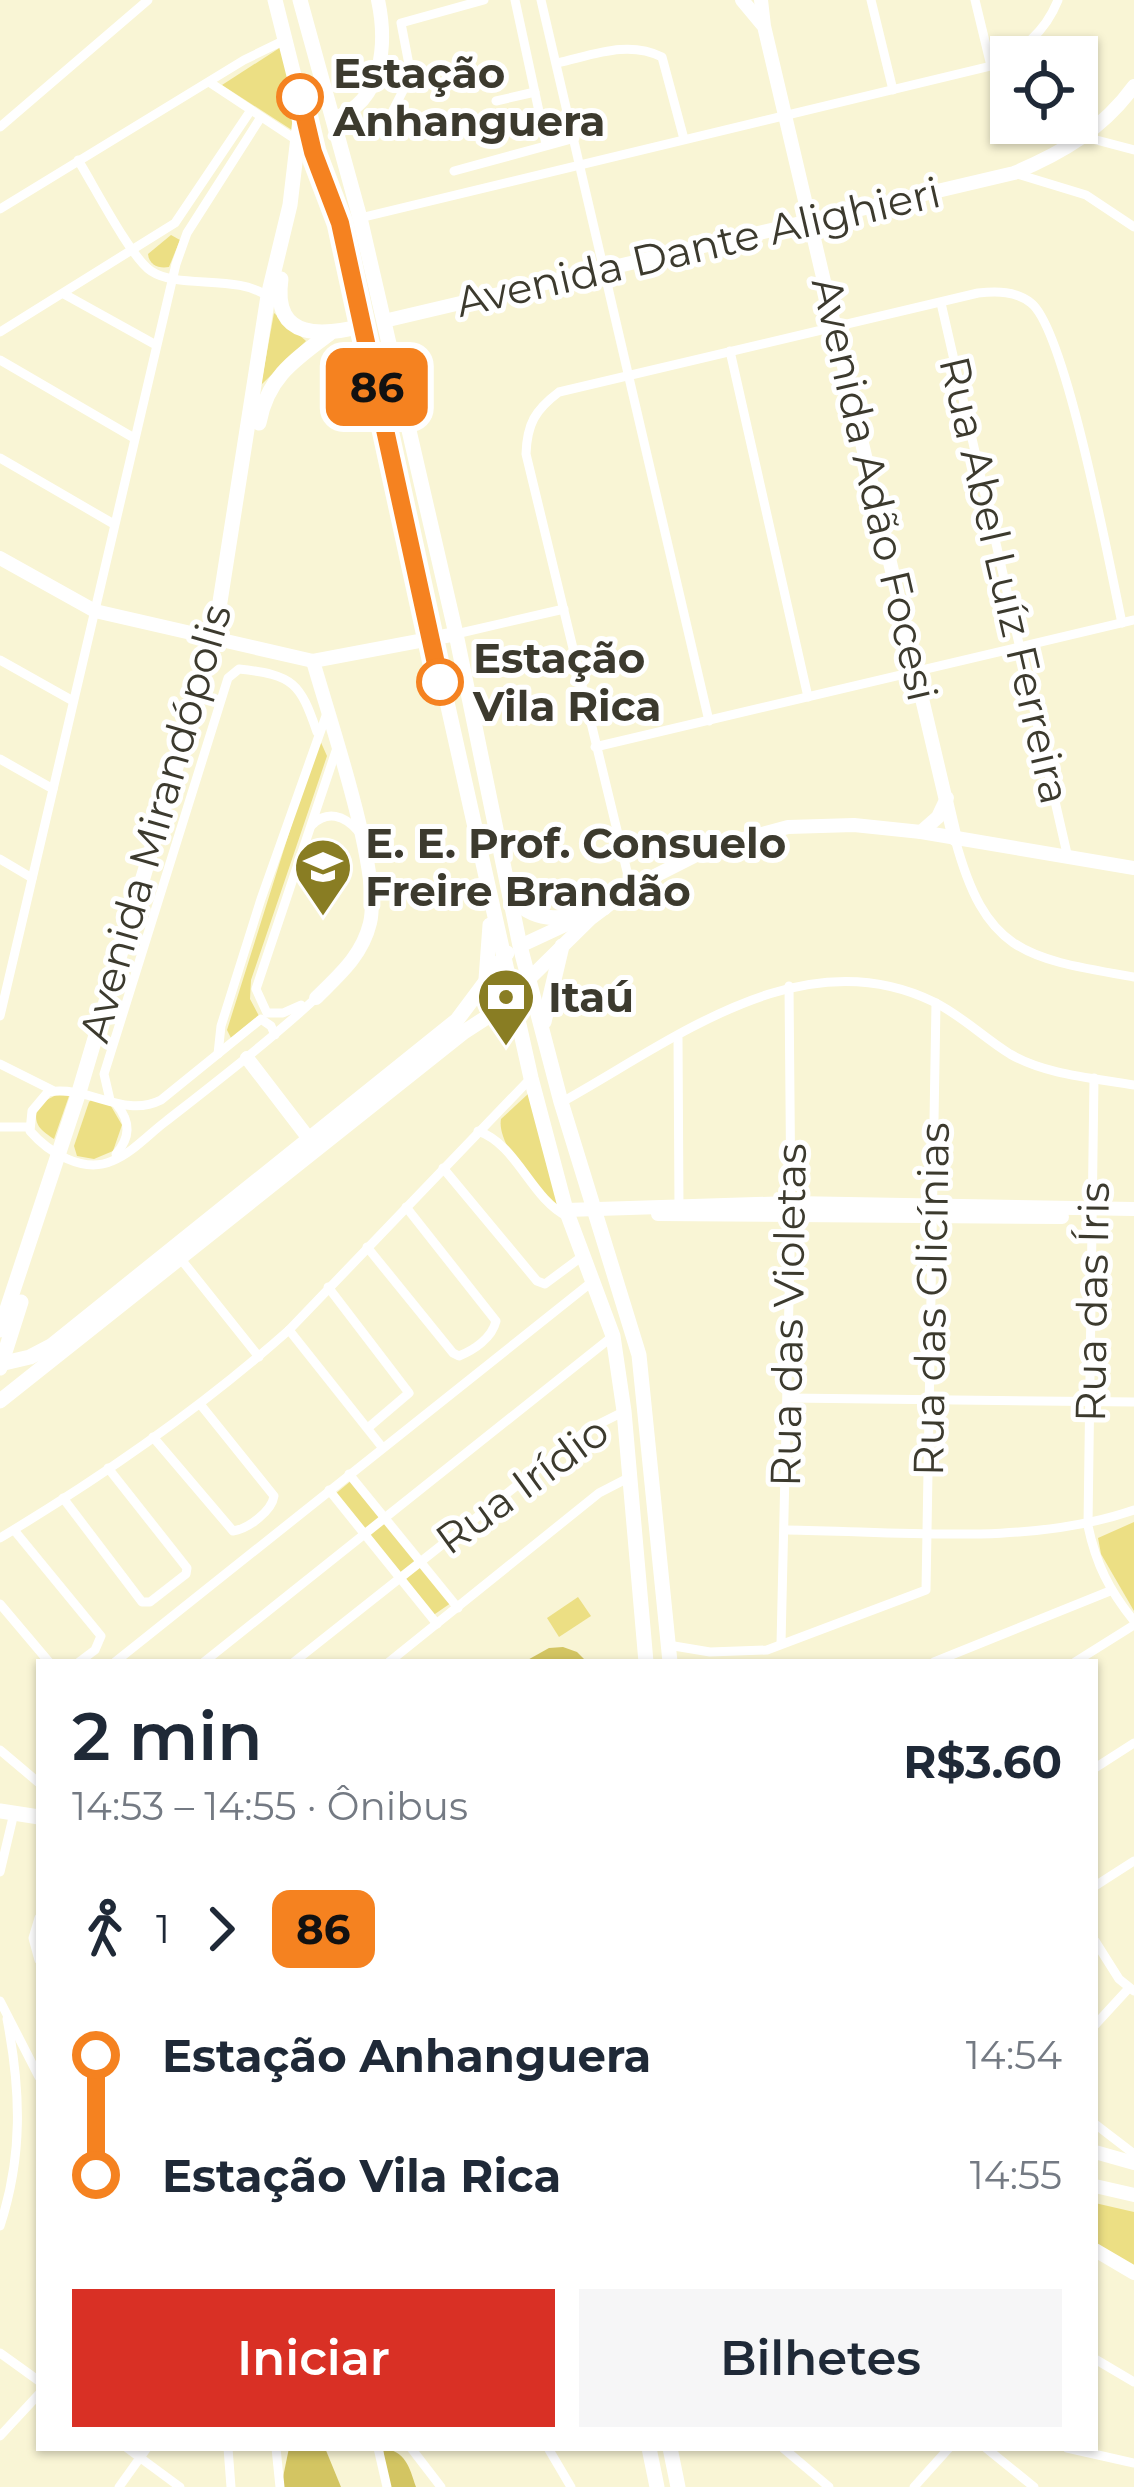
<!DOCTYPE html>
<html lang="pt">
<meta charset="utf-8">
<style>
:root{--surface:#fff;--page:#f6f6f7;--text:#1f2937;--muted:#747a83;--accent:#d93025}
body{margin:0;font-family:Montserrat,sans-serif;background:var(--page);color:var(--text);height:100vh;display:flex;flex-direction:column;font-size:45px;white-space:nowrap}
*{box-sizing:border-box;margin:0}
p{font-size:39px;color:var(--muted)}
.icon{flex:none;width:66px;height:66px;fill:none;stroke:currentColor;stroke-width:2;stroke-linecap:round;stroke-linejoin:round}
.map{position:relative;flex:1;overflow:hidden}
.sheet{position:absolute;left:36px;top:1659px;width:1062px;height:792px;display:flex;flex-direction:column;background:var(--surface);border-radius:0px;box-shadow:0 3px 9px #0004}
.sheet>*{flex:none}
.badge{padding:0 24px;border-radius:18px;font-size:42px;line-height:78px}
.tools{position:absolute;left:990px;top:36px;display:grid;gap:24px}
.tools a{display:grid;place-items:center;width:108px;height:108px;border-radius:0px;background:var(--surface);box-shadow:0 3px 9px #0004;font-size:60px}
.map>.badge{position:absolute;translate:-50% -50%;box-shadow:0 0 0 6px #fff}
.legs{display:flex;align-items:center;gap:18px;height:132px;padding:0 36px;font-size:39px}
.legs p{margin-inline-start:auto}
.overview{display:flex;align-items:center;justify-content:space-between;height:204px;padding:0 36px}
h1{font-size:66px;font-weight:600;line-height:90px}
.primary-button{display:flex;gap:24px;margin-top:auto;padding:24px 36px}
.primary-button a{flex:1;height:138px;border-radius:0px;background:var(--accent);color:#fff;font-size:48px;font-weight:600;line-height:138px;text-align:center}
.primary-button a+a{background:var(--page);color:var(--text)}
ul{padding:0 36px;list-style:none}
li{display:flex;align-items:center;gap:42px;height:120px;font-size:45px}
li i{display:grid;place-items:center;width:18px;height:100%;margin:0 15px;background:currentColor}
li i::after{content:'';width:30px;height:30px;margin:-15px;border:9px solid;border-radius:50%;background:var(--surface)}
li p{margin-inline-start:auto}
li:first-child i{background:linear-gradient(#0000 50%,currentColor 0)}
li:last-child i{background:linear-gradient(currentColor 50%,#0000 0)}
.map>svg:first-child{display:block}
.green{fill:#ecdf84}
.forest{fill:#d3c562}
.lines{fill:none;stroke-linecap:round;stroke-linejoin:round}
.street{stroke:#fff;stroke-width:9}
.secondary{stroke:#fff;stroke-width:14}
.primary{stroke:#fff;stroke-width:15}
.line-1-casing{stroke:#fff;stroke-width:27}
.line-1{stroke:#f58220;stroke-width:18}
.stop-1-dot{fill:#fff;stroke:#f58220;stroke-width:6}
.labels{text-anchor:middle;dominant-baseline:central;stroke-width:10;stroke-linejoin:round;paint-order:stroke}
.stop-label{font-size:42px;font-weight:bold;fill:#3c3a2e;stroke:#fff;text-anchor:start}
.street-label{font-size:42px;fill:#3c3a2e;stroke:#fff}
.poi-label{font-size:42px;font-weight:bold;fill:#3c3a2e;stroke:#fff;text-anchor:start}
</style>
<div class="map">
<svg width="1134" height="2487" viewBox="0 0 1134 2487">
<rect width="100%" height="100%" fill="#f9f5d5"/>
<g class="green">
<path d="M281,47l18,53 -4,32 -73,-47z"/>
<path d="M171,235l9,5 -11,27c-10,2 -20,-2 -21,-13z"/>
<path d="M274,313l32,28 -45,44z"/>
<path d="M319,738l8,18 -76,224 -1,19 9,17 -28,22 -4,-8z"/>
<path d="M58,1094l11,2 -15,43c-16,-10 -22,-17 -15,-35z"/>
<path d="M528,1094l36,118c-22,-15 -68,-66 -63,-93z"/>
<path d="M94,1097l14,4 14,24 -9,26 -19,8 -17,-3 -3,-10 15,-44z"/>
<path d="M352,1480l99,123 -19,13 -98,-121z"/>
<path d="M1134,1522v89l-33,-57 -3,-16z"/>
<path d="M578,1597l13,19 -32,21 -12,-19z"/>
<path d="M1095,2203l39,9v56l-39,-22z"/>
</g>
<g class="forest">
<path d="M563,1647l14,5 10,10h-63l25,-14z"/>
<path d="M289,2448h36l16,39h-60z"/>
<path d="M383,2448c23,4 26,18 33,39h-30z"/>
</g>
<g class="lines">
<g class="street">
<path d="M515,0l31,144"/>
<path d="M541,0l168,721"/>
<path d="M871,0l22,90"/>
<path d="M975,0l16,66"/>
<path d="M557,63c36,-8 71,-23 105,-6l22,82"/>
<path d="M209,82l89,59"/>
<path d="M496,101l39,-9"/>
<path d="M387,122l24,-47 -10,-52 83,-23"/>
<path d="M0,127l148,-127"/>
<path d="M1085,137l49,13"/>
<path d="M78,160c15,24 53,98 73,111 28,19 88,2 119,27"/>
<path d="M454,171l121,-33"/>
<path d="M1014,173l72,22 48,32"/>
<path d="M0,209l244,-149 43,-21"/>
<path d="M360,218l631,-152c30,-15 54,-33 67,-66"/>
<path d="M64,294l92,51"/>
<path d="M941,303l127,555"/>
<path d="M0,332l175,-109 76,-113"/>
<path d="M730,351l78,346"/>
<path d="M0,360l134,78"/>
<path d="M0,458l112,65"/>
<path d="M456,634l108,-25"/>
<path d="M0,660l73,41"/>
<path d="M595,747l539,-127"/>
<path d="M0,759l53,30"/>
<path d="M312,825c15,-15 32,-10 46,6"/>
<path d="M955,839c31,115 70,119 179,138"/>
<path d="M0,859l32,19"/>
<path d="M631,888l-105,-434c1,-30 9,-44 33,-62l419,-99c19,-2 38,-2 53,10 35,27 79,265 91,320"/>
<path d="M301,1005l-18,8h-16l-11,-24 81,-241"/>
<path d="M0,1016l176,-752 11,-31 74,-116"/>
<path d="M275,1035l-4,-9 -10,-7 -100,81c-38,19 -71,-15 -113,-8l-16,19 -2,20c18,21 53,43 82,30 19,-7 37,-27 53,-39 51,-40 103,-80 151,-124"/>
<path d="M678,1038l1,171"/>
<path d="M218,1054l3,-28 40,-127 66,-186"/>
<path d="M0,1064l52,26"/>
<path d="M1094,1078l-6,448c8,38 21,64 46,95"/>
<path d="M110,1100l-6,-26 124,-396 11,-9c55,6 61,14 78,63"/>
<path d="M562,1102c112,-62 240,-165 372,-100 27,13 50,36 76,52 36,21 84,24 124,31"/>
<path d="M0,1127h29"/>
<path d="M478,1131c40,14 52,67 90,86"/>
<path d="M116,1154c14,-16 15,-32 1,-49"/>
<path d="M443,1168l94,113 8,3 39,-29"/>
<path d="M367,1247l86,106 6,3c15,-6 33,-18 37,-35l-90,-114"/>
<path d="M180,1258l79,99"/>
<path d="M328,1287l81,106 -40,34"/>
<path d="M289,1330l93,117"/>
<path d="M789,1398l345,4"/>
<path d="M153,1437l80,94c15,-2 39,-20 41,-35l-74,-92"/>
<path d="M349,1474l109,134"/>
<path d="M329,1490l108,134"/>
<path d="M63,1498l79,104h8l36,-28 1,-6 -79,-100"/>
<path d="M14,1530l87,106 -6,14 -16,12"/>
<path d="M786,1530c112,1 242,17 348,-20"/>
<path d="M0,1538c102,-61 200,-129 289,-208l242,-252"/>
<path d="M0,1604l49,58"/>
<path d="M781,1644l10,-431 -2,-227"/>
<path d="M668,1645l42,7 57,-2 159,-60 10,-587"/>
<path d="M115,1662l478,-381"/>
<path d="M204,1662l409,-326"/>
<path d="M294,1662l293,-232 36,-18"/>
<path d="M389,1662l210,-169 31,-16"/>
<path d="M934,1662l176,-71"/>
<path d="M1075,1662l59,-37"/>
<path d="M0,1750l39,33"/>
<path d="M1095,1768l39,-25"/>
<path d="M0,1872l14,-59"/>
<path d="M1095,1886l39,-25"/>
<path d="M39,1918l-6,20 6,22"/>
<path d="M1095,1941l24,38 15,12"/>
<path d="M0,2001l39,76"/>
<path d="M1095,2025l34,-37"/>
<path d="M1095,2124l39,30"/>
<path d="M0,2226c23,-70 21,-135 7,-207"/>
<path d="M0,2353l39,28"/>
<path d="M1095,2359l39,23"/>
<path d="M0,2436l39,-42"/>
<path d="M127,2448l53,39"/>
<path d="M228,2448l3,39"/>
<path d="M276,2448l4,39"/>
<path d="M378,2448l9,39"/>
<path d="M411,2448l30,39"/>
<path d="M548,2448l23,39"/>
<path d="M783,2448l46,39"/>
<path d="M986,2448l48,39"/>
<path d="M1067,2448l67,15"/>
<path d="M119,2487l28,-39"/>
<path d="M914,2487l35,-39"/>
</g>
<g class="secondary">
<path d="M742,0l20,24"/>
<path d="M761,0l3,26 191,813"/>
<path d="M335,118c49,-17 52,-76 43,-118"/>
<path d="M384,321l630,-148c48,-20 89,-44 120,-87"/>
<path d="M0,558l95,53 218,50 143,-27"/>
<path d="M313,661c16,57 69,211 57,262 -8,33 -31,52 -54,75"/>
<path d="M921,832l17,-15 9,-19"/>
<path d="M520,946l58,-27"/>
<path d="M529,979l61,-60 41,-31 79,-40 78,-21 66,-2 67,7 213,36"/>
<path d="M247,1058l66,86"/>
<path d="M566,1210l225,-7 343,6"/>
<path d="M658,1214l404,3"/>
<path d="M1095,2152l39,11"/>
<path d="M1095,2186l39,9"/>
<path d="M1095,2250l39,23"/>
</g>
<g class="primary">
<path d="M275,0l38,151 27,72 191,855 35,132 47,126 11,75 22,251"/>
<path d="M300,0l60,218 96,416 64,312 41,156 78,253 31,307"/>
<path d="M281,279c-9,63 43,57 86,46"/>
<path d="M259,423c8,-45 35,-63 70,-89"/>
<path d="M510,896c28,32 59,22 94,12"/>
<path d="M486,979l4,-54"/>
<path d="M544,1022l18,-76"/>
<path d="M0,1330l79,-238 135,-452 54,-344 22,-91 10,-85"/>
<path d="M0,1364l30,-7 21,-11 406,-326 50,-67"/>
<path d="M0,1368l21,-66"/>
<path d="M0,1401l464,-369 54,-35"/>
<path d="M0,1811l39,6"/>
<path d="M649,2448l8,39"/>
<path d="M670,2448l8,39"/>
</g>
</g>
<g class="lines">
<g class="line-1-casing">
<path id="line-1" d="M300,97l13,55 27,71 100,459"/>
</g>
<use href="#line-1" class="line-1"/>
</g>
<defs>
<g id="school-pin" transform="scale(3)"><path d="M0 17L-7.5 6A9.5 9.5 0 1 1 7.5 6Z" fill="#897d23" stroke="#fff"/><path d="M0-5L7-2L0 1L-7-2ZM-4 1L0 2.5L4 1V4Q0 6-4 4Z" fill="#fff"/></g>
<g id="bank-pin" transform="scale(3)"><path d="M0 17L-7.5 6A9.5 9.5 0 1 1 7.5 6Z" fill="#897d23" stroke="#fff"/><path d="M-6-4H6V4H-6ZM0-2.3a2.3 2.3 0 1 0 0 4.6a2.3 2.3 0 1 0 0-4.6Z" fill="#fff"/></g>
</defs>
<g fill-rule="evenodd">
<use href="#school-pin" x="323" y="867"/>
<use href="#bank-pin" x="506" y="997"/>
</g>
<g class="stop-1-dot">
<circle cx="300" cy="97" r="21"/>
<circle cx="440" cy="682" r="21"/>
</g>
<g class="labels">
<g class="stop-label">
<text x="333" y="73">Estação<tspan x="333" dy="48">Anhanguera</tspan></text>
<text x="473" y="658">Estação<tspan x="473" dy="48">Vila Rica</tspan></text>
</g>
<g class="street-label">
<text transform="translate(698 247) rotate(-13)">Avenida Dante Alighieri</text>
<text transform="translate(875 489) rotate(77)">Avenida Adão Focesi</text>
<text transform="translate(1005 580) rotate(77)">Rua Abel Luíz Ferreira</text>
<text transform="translate(155 823) rotate(-74)">Avenida Mirandópolis</text>
<text transform="translate(931 1299) rotate(-89)">Rua das Glicínias</text>
<text transform="translate(1092 1302) rotate(-89)">Rua das Íris</text>
<text transform="translate(788 1315) rotate(-89)">Rua das Violetas</text>
<text transform="translate(522 1485) rotate(-36)">Rua Irídio</text>
</g>
<g class="poi-label">
<text x="365" y="843">E. E. Prof. Consuelo<tspan x="365" dy="48">Freire Brandão</tspan></text>
<text x="548" y="997">Itaú</text>
</g>
</g>
</svg>
<div class="tools">
<a><svg class="icon" aria-label="locate" viewBox="0 0 24 24"><circle cx="12" cy="12" r="6"/><path d="M12 2v4M12 18v4M2 12h4M18 12h4"/></svg></a>
</div>
<b class="badge" style="left:377px;top:387px;background:#f58220;color:#111">86</b>
<section class="sheet">
<div class="overview"><div><h1>2 min</h1><p>14:53 – 14:55 · Ônibus</p></div><b>R$3.60</b></div>
<div class="legs"><svg class="icon" aria-label="walk" viewBox="0 0 24 24"><circle cx="13" cy="4" r="2"/><path d="M13 8l-2 6 4 7M11 14l-3 7M7 12l3-4h3l4 4"/></svg>1<svg class="icon" aria-label="forward" viewBox="0 0 24 24"><path d="M9 5l7 7-7 7"/></svg><b class="badge" style="background:#f58220;color:#111">86</b></div>
<ul>
<li><i style="color:#f58220"></i><b>Estação Anhanguera</b><p>14:54</p></li>
<li><i style="color:#f58220"></i><b>Estação Vila Rica</b><p>14:55</p></li>
</ul>
<div class="primary-button"><a>Iniciar</a><a>Bilhetes</a></div>
</section>
</div>
